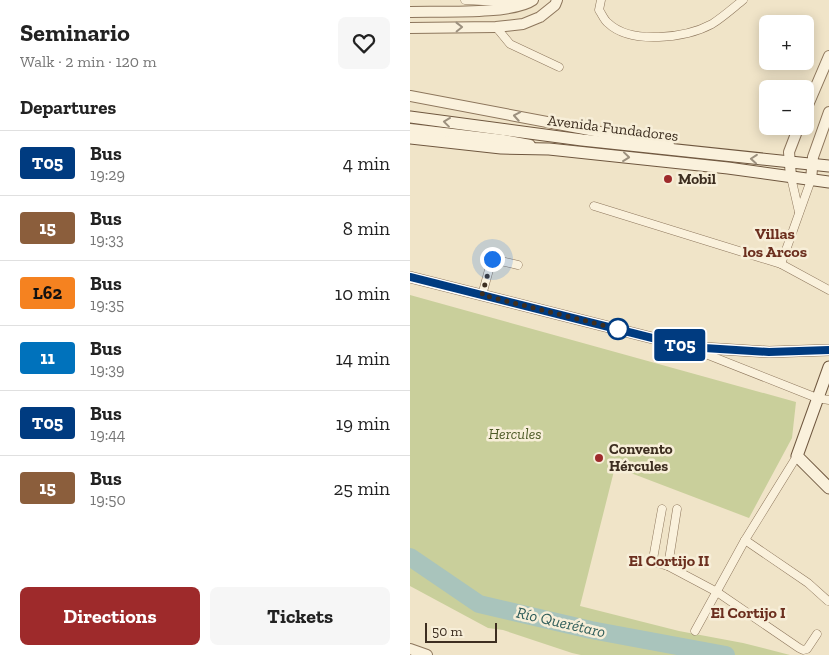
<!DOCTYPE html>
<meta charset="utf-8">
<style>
:root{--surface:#fff;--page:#f6f6f6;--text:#222;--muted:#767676;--line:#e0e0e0;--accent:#9e2a2b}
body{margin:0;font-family:"Zilla Slab",serif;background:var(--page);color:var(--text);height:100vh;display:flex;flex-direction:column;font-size:19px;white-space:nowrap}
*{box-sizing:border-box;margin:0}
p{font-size:16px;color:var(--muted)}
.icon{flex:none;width:28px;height:28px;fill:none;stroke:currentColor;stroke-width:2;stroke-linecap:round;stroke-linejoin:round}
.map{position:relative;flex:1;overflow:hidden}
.sheet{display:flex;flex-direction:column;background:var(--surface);width:410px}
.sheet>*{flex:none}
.badge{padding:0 10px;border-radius:4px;font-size:18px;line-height:32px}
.fabs{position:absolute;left:349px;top:15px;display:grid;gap:10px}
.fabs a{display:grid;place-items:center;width:55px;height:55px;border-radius:8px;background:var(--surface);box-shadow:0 2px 12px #0003;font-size:25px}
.scale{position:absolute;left:15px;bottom:12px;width:72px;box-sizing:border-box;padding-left:5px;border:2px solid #3d2e20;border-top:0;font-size:14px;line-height:18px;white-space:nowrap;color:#3d2e20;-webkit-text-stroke:4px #f7eed8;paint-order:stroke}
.you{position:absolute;width:25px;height:25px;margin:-12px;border:4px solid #fff;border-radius:50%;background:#1a73e8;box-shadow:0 0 0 8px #1a73e833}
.map>.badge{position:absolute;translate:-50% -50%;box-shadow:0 0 0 2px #fff}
h2{padding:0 20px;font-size:19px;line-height:45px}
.round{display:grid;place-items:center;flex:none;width:52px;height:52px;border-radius:8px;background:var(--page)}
.overview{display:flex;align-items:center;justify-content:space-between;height:85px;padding:0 20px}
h1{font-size:24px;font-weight:700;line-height:38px}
.primary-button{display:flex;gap:10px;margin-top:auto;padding:10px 20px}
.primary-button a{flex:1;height:58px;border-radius:8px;background:var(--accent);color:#fff;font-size:20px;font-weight:700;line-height:58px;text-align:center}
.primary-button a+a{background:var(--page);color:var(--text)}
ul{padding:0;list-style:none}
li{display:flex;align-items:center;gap:15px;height:65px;padding:0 20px;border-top:1px solid var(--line)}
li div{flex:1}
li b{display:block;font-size:19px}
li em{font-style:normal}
li .badge{min-width:55px;font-weight:700;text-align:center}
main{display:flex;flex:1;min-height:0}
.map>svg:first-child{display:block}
.green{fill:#c9cf9b}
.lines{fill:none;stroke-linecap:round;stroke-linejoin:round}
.river{stroke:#a9c4bc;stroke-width:18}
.minor-casing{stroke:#8d765c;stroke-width:9}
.tertiary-casing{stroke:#8d765c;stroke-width:12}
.secondary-casing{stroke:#6f573f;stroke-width:13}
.minor{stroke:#faf1dc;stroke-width:8}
.tertiary{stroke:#faf1dc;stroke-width:10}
.secondary{stroke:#faf1dc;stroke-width:11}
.oneway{stroke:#9c907e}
.line-casing{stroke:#fff;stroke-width:11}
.line{stroke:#003b80;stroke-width:8}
.walk{stroke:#3d2e20;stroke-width:5;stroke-dasharray:0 9}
.poi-dot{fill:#9e2a2b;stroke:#f7eed8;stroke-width:2}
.stop-dot{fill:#fff;stroke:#003b80;stroke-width:2.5}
.labels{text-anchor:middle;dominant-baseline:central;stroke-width:5;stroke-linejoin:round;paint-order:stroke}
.street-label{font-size:15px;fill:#3d2e20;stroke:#f7eed8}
.poi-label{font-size:15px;font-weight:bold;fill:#3d2e20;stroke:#f7eed8;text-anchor:start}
.park-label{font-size:15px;font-style:italic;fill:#4d5a26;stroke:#f7eed8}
.neighbourhood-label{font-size:16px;font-weight:bold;fill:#6b2e1e;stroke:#f7eed8}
.water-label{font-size:16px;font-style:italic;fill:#2f5d5a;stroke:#f7eed8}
</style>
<main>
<section class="sheet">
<div class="overview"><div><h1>Seminario</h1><p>Walk · 2 min · 120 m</p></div><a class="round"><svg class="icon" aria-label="heart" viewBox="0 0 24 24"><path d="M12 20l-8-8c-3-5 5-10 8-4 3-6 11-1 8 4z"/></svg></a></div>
<h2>Departures</h2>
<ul>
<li><span class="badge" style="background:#003b80;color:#fff">T05</span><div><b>Bus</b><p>19:29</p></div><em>4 min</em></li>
<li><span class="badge" style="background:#8b5e3c;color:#fff">15</span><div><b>Bus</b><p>19:33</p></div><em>8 min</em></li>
<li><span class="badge" style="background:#f58220;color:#111">L62</span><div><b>Bus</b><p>19:35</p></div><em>10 min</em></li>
<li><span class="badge" style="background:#0072bc;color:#fff">11</span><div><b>Bus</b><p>19:39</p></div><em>14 min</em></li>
<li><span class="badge" style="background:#003b80;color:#fff">T05</span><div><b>Bus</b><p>19:44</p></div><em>19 min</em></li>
<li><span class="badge" style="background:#8b5e3c;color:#fff">15</span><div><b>Bus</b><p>19:50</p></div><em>25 min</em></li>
</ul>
<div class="primary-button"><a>Directions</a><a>Tickets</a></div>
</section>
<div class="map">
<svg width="419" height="655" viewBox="0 0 419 655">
<rect width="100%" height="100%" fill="#f0e4c8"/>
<path class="green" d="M0,295l386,107 -4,36 -43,80 -134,-51 -35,139 99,25 64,12 47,12h-209l-9,-2 -69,-23 -15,-2 -78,-42z"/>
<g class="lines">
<path class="river" d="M0,557l69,47 112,26 135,25"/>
<g class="minor-casing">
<g id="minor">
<path d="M55,0l55,3"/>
<path d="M191,0l-2,10c3,4 5,10 9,13 23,22 78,15 104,1 11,-7 21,-16 31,-24"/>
<path d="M86,27l14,17 49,23"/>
<path d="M381,177l8,35"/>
<path d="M184,206l187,58 48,26"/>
<path d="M371,264l30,-84"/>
<path d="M72,295l10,-36 26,6"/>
<path d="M283,349l124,49 12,2"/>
<path d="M252,509l-9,50 4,4 11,3 49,26 82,56 4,2 4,-1 10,-15"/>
<path d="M335,540l63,43 20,18"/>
<path d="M258,566l9,-57"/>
<path d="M285,631l50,-91 52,-84"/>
</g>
</g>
<g class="tertiary-casing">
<g id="tertiary">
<path d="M0,12c28,-1 102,3 123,-12"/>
<path d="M0,28l86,-1 27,-3 17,-7 15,-12 2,-5"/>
<path d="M0,96l259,49"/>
<path d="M395,112l24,-56"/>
<path d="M0,129l93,11 27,5"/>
<path d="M381,177l-2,-25 10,-26"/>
<path d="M401,180l2,-23 16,-45"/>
<path d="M0,277l278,70 81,5 60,-2"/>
<path d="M0,649l17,6"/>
</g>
</g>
<g class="secondary-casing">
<g id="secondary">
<path d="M0,117l172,23 247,26"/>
<path d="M0,138l91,10 48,1 179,19 101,14"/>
<path d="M419,367l-32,89 32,32"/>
</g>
</g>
<use href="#minor" class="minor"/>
<use href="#tertiary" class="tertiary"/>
<use href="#secondary" class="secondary"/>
</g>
<defs><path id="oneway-chevron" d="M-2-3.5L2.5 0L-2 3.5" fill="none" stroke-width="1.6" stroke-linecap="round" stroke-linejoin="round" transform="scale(1.25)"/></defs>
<g class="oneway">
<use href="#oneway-chevron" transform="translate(49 27) rotate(-1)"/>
<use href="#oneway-chevron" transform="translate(107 116) rotate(-170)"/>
<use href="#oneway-chevron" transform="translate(37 122) rotate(-173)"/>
<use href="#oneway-chevron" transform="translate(216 157) rotate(6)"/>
<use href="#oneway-chevron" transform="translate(344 159) rotate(-175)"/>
</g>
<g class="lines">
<g class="line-casing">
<path id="line" d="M0,277l278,70 81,5 60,-2"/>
</g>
<use href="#line" class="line"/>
<path class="walk" d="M82,259l-10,36 136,34"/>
</g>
<g class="poi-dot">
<circle cx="258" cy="179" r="5"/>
<circle cx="189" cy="458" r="5"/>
</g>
<circle class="stop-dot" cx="208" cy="329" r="10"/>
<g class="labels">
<g class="street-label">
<text transform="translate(203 128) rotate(7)">Avenida Fundadores</text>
</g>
<g class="poi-label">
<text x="268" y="179">Mobil</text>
<text x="199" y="449">Convento<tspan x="199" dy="17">Hércules</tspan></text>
</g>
<g class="park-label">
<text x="105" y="434">Hercules</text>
</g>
<g class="neighbourhood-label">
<text x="365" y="233">Villas<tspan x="365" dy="18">los Arcos</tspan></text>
<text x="259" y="560">El Cortijo II</text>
<text x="338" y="612">El Cortijo I</text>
</g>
<g class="water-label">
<text transform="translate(151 622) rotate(13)">Río Querétaro</text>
</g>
</g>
</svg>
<div class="fabs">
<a>+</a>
<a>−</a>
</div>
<div class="scale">50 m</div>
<div class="you" style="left:82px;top:259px"></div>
<b class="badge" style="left:270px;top:345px;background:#003b80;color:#fff">T05</b>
</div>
</main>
